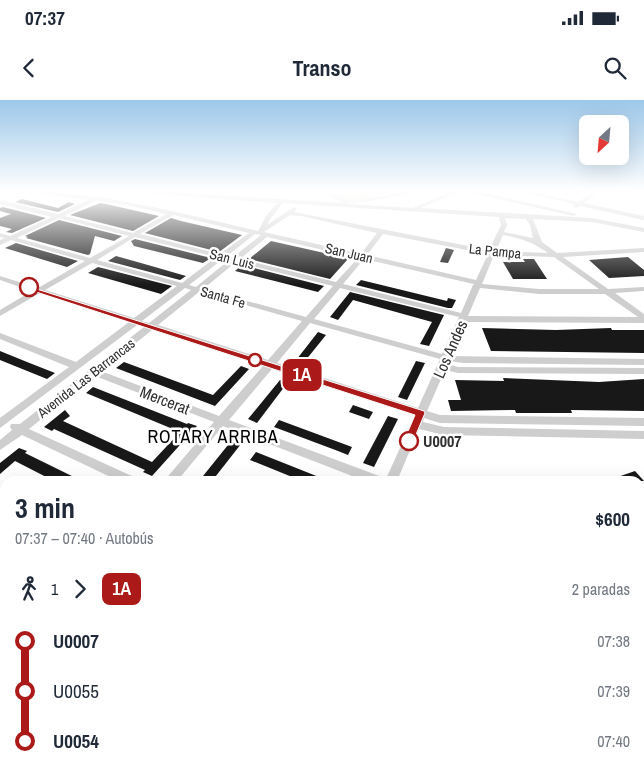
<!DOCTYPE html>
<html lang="es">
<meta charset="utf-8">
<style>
:root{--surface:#fff;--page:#f6f6f7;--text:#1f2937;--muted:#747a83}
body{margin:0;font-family:"Archivo Narrow",sans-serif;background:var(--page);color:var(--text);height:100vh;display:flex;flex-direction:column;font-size:19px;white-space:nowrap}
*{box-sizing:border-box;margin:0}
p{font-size:16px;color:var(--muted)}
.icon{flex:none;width:28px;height:28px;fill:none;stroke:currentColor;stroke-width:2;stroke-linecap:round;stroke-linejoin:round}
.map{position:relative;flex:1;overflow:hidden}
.drawer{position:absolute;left:0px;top:376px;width:645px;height:301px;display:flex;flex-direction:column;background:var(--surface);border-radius:15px 15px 0 0;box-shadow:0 5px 20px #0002}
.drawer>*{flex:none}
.badge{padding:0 10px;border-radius:8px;font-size:18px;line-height:32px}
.needle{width:32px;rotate:206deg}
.buttons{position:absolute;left:579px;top:15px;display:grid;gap:10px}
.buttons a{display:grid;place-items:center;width:50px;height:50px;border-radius:8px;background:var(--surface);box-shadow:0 5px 20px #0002;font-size:25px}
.map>.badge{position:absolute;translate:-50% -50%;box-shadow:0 0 0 2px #fff}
.legs{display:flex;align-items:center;gap:8px;height:55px;padding:0 15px;font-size:16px}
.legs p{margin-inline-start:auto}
.headline{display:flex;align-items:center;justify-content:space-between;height:85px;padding:0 15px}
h1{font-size:28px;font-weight:700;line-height:38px}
ul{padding:0 15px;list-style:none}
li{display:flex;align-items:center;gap:18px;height:50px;font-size:19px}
li i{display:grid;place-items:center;width:8px;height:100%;margin:0 6px;background:currentColor}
li i::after{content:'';width:12px;height:12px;margin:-6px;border:4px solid;border-radius:50%;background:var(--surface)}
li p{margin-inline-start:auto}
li:first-child i{background:linear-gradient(#0000 50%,currentColor 0)}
li:last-child i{background:linear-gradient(currentColor 50%,#0000 0)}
.status{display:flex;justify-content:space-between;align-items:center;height:35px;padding:0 25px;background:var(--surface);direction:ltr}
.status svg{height:14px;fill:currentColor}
header{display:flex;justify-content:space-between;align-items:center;height:65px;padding:0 15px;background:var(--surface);font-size:22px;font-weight:700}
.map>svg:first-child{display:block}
.green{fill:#e7eadd}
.building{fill:#181818}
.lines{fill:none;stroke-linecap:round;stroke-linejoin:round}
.minor{fill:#cecece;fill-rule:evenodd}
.line-1{fill:#ac1919;stroke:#fff}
.stop-1-dot{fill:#fff;stroke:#ac1919;stroke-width:2.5}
.labels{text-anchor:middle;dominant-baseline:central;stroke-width:5;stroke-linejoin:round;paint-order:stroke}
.far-street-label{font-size:14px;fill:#313131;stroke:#fff}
.street-label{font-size:16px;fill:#313131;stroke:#fff}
.stop-label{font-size:16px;font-weight:bold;fill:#313131;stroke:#fff;text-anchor:start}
.neighbourhood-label{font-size:18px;letter-spacing:1px;fill:#000;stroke:#fff}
</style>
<div class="status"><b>07:37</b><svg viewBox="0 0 49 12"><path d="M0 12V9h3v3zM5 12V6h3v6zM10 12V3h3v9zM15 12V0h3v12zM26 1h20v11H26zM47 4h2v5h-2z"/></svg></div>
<header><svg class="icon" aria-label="back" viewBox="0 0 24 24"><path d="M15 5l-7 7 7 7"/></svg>Transo<svg class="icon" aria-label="search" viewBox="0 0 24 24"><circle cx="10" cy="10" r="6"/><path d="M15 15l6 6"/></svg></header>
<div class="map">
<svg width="644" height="677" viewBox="0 0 644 677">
<rect width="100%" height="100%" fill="#fff"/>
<path class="green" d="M322,90h73l-44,15z"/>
<g class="building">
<path d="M22,99l36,9 11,-6 6,2 -17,8 -43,-10z"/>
<path d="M100,103l6,1 53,12 -26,15 -63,-16z"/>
<path d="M3,107l43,11 -34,15 -6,-1 6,-3 -12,-3v-8l11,-4 -11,-3v-3z"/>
<path d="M171,118l10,3 61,14 -23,17 -74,-19z"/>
<path d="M59,120l63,16 -8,5 -19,-5 -5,18 -2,1 -62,-17 2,-1 -3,-1z"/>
<path d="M135,139l76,19 -8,5 -69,-17 -3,-5z"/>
<path d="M271,141l49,11 28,7 -18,20 -81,-20z"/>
<path d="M16,143l62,18 -11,6 -62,-19z"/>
<path d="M446,148l8,2 -6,13 -8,-1z"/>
<path d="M116,156l25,7 45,13 -6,4 -72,-19z"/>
<path d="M628,157l16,13v6l-35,2 -20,-18z"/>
<path d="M523,159h11l13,20h-34l-10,-17h22z"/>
<path d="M242,165l82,21 -6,6 -83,-21z"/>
<path d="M98,167l74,19 -11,8 -73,-21z"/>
<path d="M361,180l86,21 1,-3 8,2 -4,8h-4l-92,-23z"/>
<path d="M350,192l94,23 -15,31 -9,-2 12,-22 -79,-22 -15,20 -8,-3z"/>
<path d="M482,228l74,2 55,-2 1,2h32v23l-153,-2z"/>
<path d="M318,232l8,3 -25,31 -8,-2z"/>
<path d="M0,251l27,11 28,11 -8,6 -47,-19z"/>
<path d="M416,261l9,2 -18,37 -9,-3z"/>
<path d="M124,262l89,33 28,-29 8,3 -34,37 -99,-38z"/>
<path d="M503,278l96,4 45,-3v32l-73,-1 1,3h-56l-1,-3 -64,1 -3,-11h13l-6,-20 49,1z"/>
<path d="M280,280l8,2 -31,41 -9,-4z"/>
<path d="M93,287l94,37 1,-1 9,3 -45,50 -9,-4 2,-2 -91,-41 -2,2 -8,-4 21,-17 5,6 -7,5 89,41 28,-30 -94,-39z"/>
<path d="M353,305l20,7 -4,7 -20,-7z"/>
<path d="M388,316l10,3 -24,48 -11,-4z"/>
<path d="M279,320l46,17 27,10 -4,8 -10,-4 -64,-24z"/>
<path d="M232,340l9,4 -29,37h-13z"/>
<path d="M19,348l8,3 -2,2 57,28h-28l-39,-20 -15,13v-11z"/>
<path d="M256,352l73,29h-27l-52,-21z"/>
<path d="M635,371l9,10h-35v-1z"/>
</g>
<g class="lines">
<g class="minor">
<path d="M10,90c84,0 166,22 248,41l8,-15 11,-13 -171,-13h29l208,13 -24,-13h7l22,12v2l65,4 42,-18h17l105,24 -3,2 -112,-25 -42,17 172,10 52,10v4l-52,-10 -59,-3 9,23 15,11 87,-5v4l-81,5 45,32 36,-2v4l-29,2 29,21v9l-178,-1 -15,34 193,3v6l-181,-2 -14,-2 -2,3 11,3 186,1v6l-186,-1 -13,-3 -18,41 13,4 204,3v8l-204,-3 -16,-5 -1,4 21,5 200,4v8l-200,-4 -25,-6 -22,52h-12l30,-66 -143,-46 -43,51 153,57 2,4h-19l-142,-55 -46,55h-13l50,-59 -119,-46 -66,53 105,48 2,4h-17l-97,-46 -22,15v-10l12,-10 -2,-3 1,-3h9l124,-97 -7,-2 -137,103v-10l69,-51 -69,-28v-6l76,29 53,-40 -89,-29 -40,23v-6l32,-19 -32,-11v-4l38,12 47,-27 -74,-21 -11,5v-5l5,-2 -5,-1v-4l10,3 42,-19 -52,-13v-4l58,14 30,-14zM96,101l31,4 39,9 -33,19 -69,-17zM283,103l216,14 2,8 -12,25 -195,-38 3,-3 -3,-2 -27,18 4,-7zM173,115l76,18 -29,21 -80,-20zM290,115l11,1 76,17 -16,21 -97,-22zM59,118l70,18 -39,22 -73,-20zM505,118l21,1 4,6 3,13 -29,-6 3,-7zM255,134l6,1 -28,22 -6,-1zM383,134l105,20 -12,26 -109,-25zM503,135c17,3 30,7 45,18l-52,-2zM135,137l81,20 -34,26 -85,-23zM267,137l91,21 -22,24 -96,-23zM494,155l60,2 45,32h-60l-57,-5zM223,159l6,1 -33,27 -7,-2zM364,159l110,25 -1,1 -12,28 -118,-29zM236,162l97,24 -27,31 -103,-28zM92,163l85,23 -43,32 -89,-28zM185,188l6,2 -42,33 -7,-2zM340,188l119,29 -17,37 -128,-35zM480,188l59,6h66l33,23 -170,-1zM199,192l103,29 -34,39 -110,-35zM310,223l130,36 -22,49 -141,-45zM152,230l111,36 -44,50 -118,-45z"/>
<path d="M513,90h11l54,12 11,-7 3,-5h6l-5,7 -9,6 60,13v4l-64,-14 -4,2 -3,-2 1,-2z"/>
<path d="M409,91l2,3 -48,8 -3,-2z"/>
<path d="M0,446l5,2v14l-5,-2z"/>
<rect x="640" y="507" width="4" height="16"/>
<path d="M5,564v19l-5,2v-19z"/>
<path d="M252,672h19l-1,5h-20z"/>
<path d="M316,672h19v5h-20z"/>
</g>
</g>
<linearGradient id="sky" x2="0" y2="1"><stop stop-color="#9cc7e9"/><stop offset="0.49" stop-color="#fff"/><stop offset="1" stop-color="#fff" stop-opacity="0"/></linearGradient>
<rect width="644" height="185" fill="url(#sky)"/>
<path class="line-1" d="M27,186l397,125 1,2 -13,31h-7l-1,-3 11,-26 -388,-126z"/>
<g class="stop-1-dot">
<circle cx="29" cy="187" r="9"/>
<circle cx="255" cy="260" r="6"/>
<circle cx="409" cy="341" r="9"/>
</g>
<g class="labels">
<g class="far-street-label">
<text transform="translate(495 151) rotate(6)">La Pampa</text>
<text transform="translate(349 153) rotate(13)">San Juan</text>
<text transform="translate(232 159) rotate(14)">San Luis</text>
<text transform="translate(223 197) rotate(16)">Santa Fe</text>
<text transform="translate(86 278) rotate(-38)">Avenida Las Barrancas</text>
</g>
<g class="street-label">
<text transform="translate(450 249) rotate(-66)">Los Andes</text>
<text transform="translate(165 300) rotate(21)">Mercerat</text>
</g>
<g class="stop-label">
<text x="423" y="341">U0007</text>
</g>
<g class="neighbourhood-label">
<text x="213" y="336">ROTARY ARRIBA</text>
</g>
</g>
</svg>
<div class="buttons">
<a><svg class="needle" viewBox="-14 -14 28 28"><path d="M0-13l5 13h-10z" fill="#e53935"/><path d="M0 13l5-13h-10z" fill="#747a83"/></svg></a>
</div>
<b class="badge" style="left:302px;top:275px;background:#ac1919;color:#fff">1A</b>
<section class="drawer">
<div class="headline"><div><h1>3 min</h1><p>07:37 – 07:40 · Autobús</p></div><b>$600</b></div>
<div class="legs"><svg class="icon" aria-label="walk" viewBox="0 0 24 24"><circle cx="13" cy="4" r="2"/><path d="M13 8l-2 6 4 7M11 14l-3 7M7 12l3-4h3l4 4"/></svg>1<svg class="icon" aria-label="forward" viewBox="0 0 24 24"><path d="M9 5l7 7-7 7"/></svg><b class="badge" style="background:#ac1919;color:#fff">1A</b><p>2 paradas</p></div>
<ul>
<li><i style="color:#ac1919"></i><b>U0007</b><p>07:38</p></li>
<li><i style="color:#ac1919"></i><span>U0055</span><p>07:39</p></li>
<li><i style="color:#ac1919"></i><b>U0054</b><p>07:40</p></li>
</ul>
</section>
</div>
